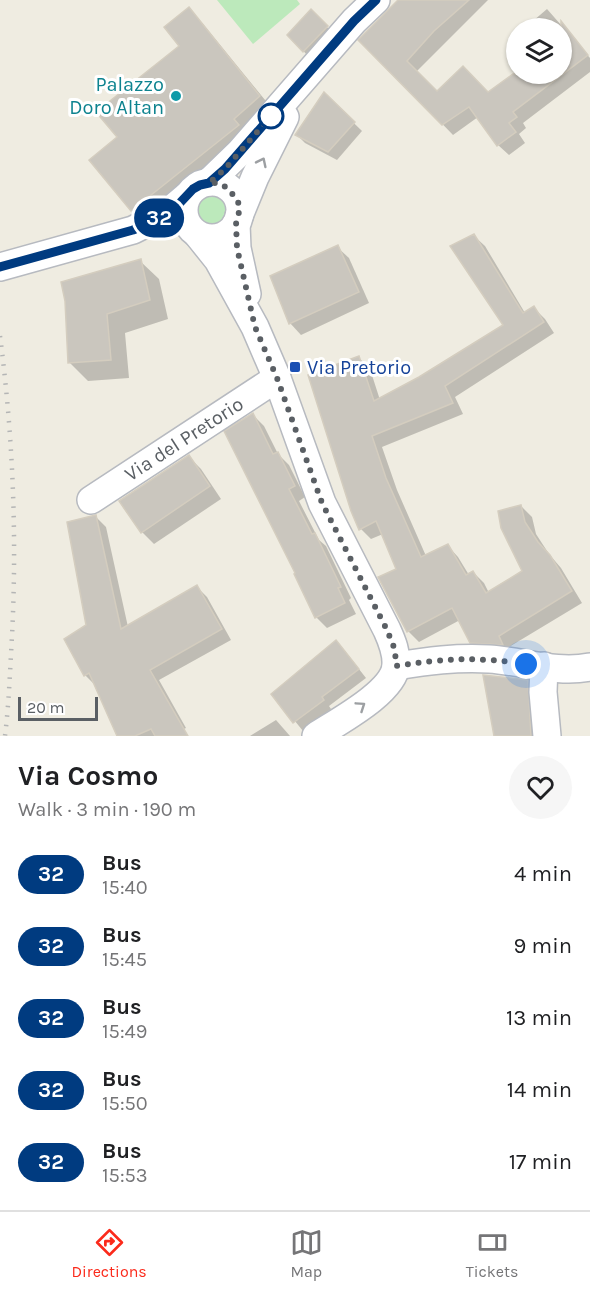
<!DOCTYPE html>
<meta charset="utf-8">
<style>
:root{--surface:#fff;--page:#f6f6f6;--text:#202124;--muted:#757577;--line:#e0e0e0;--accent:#fb2a1b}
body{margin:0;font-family:Karla,sans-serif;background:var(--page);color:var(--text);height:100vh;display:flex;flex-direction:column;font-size:22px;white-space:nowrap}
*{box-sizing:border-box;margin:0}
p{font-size:20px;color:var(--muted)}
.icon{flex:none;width:33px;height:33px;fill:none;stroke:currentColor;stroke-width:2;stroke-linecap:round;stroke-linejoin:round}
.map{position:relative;height:736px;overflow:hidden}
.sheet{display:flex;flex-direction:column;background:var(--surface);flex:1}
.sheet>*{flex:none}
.badge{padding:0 12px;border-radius:20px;font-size:21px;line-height:39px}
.fabs{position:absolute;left:506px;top:18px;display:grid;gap:12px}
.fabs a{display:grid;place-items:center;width:66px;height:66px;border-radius:50%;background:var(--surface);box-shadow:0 2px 4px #0004;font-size:30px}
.scale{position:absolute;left:18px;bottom:15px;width:80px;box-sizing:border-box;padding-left:6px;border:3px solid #5a5f64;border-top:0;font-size:16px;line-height:21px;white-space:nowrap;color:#5a5f64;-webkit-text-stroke:4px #fff;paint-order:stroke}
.you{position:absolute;width:30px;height:30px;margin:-15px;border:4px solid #fff;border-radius:50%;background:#1a73e8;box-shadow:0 0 0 9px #1a73e833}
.map>.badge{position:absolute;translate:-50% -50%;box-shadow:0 0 0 3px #fff}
.round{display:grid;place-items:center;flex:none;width:63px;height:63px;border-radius:32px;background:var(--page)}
.head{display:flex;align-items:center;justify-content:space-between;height:102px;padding:0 18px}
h1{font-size:28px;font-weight:700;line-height:45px}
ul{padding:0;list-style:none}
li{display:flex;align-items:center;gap:18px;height:72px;padding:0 18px}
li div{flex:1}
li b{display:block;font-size:22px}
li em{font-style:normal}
li .badge{min-width:66px;font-weight:700;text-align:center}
.tabs{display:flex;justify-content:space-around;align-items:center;height:84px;border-top:2px solid var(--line);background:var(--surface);font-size:16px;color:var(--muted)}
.tabs a{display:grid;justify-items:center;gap:3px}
.tabs .current{color:var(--accent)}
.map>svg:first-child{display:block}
.green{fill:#bce9bb}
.shadow{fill:#0003}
.building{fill:#cac6be;stroke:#d4cdbf;stroke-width:1.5}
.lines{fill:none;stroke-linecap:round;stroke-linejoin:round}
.minor-casing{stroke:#b7bac0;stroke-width:30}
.minor{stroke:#fff;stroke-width:27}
.rail{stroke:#b4b5b5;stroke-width:4.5;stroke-dasharray:1.5 8;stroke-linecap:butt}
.oneway{stroke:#9c9fa2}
.line-casing{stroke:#fff;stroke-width:14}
.line{stroke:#003b80;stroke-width:9}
.walk{stroke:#5a5f64;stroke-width:6;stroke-dasharray:0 10.8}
.culture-dot{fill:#0f9aa8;stroke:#fff;stroke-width:2}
.stop-dot{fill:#fff;stroke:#003b80;stroke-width:3}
.transit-dot{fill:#1a4fb4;stroke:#fff;stroke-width:2}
.labels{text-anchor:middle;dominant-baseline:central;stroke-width:6;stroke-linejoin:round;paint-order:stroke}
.culture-label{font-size:20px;fill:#0d838f;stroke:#fff;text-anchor:end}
.transit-label{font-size:20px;fill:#164399;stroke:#fff;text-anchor:start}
.street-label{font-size:20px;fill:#5a5f64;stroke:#fff}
</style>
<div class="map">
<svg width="590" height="736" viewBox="0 0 590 736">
<rect width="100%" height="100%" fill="#efece1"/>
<g class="green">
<path d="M217,0h80l3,4 -47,40z"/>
<circle cx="212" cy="210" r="15"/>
</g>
<g class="shadow">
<path d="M401,0h87l-72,72 21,21 51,1 28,-21 45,1v-46h-21l-7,-7 14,-12 43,49v14l-67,51 3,5 -7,6 6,9 -16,12 -11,-10 -20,-28 -25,18 -92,-95z"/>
<path d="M189,9l14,15 71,87 -22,29 -105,85 -15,-15 -13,-73 62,-91z"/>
<path d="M311,12l20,19 -24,24 -18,-20z"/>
<path d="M324,94l38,37 -25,29 -32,-17 -8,-8z"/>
<path d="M474,236l11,10 40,67 9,-5 11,11 9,14 -99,64 8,17 -81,33 15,43 29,66 22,-10 10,11 11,18 4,-3 11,11 5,10 35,-21 -3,-66 11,11 4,17 13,20 12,14 21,35 -73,44 3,8 -29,-2 -11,-11 -12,-22 -41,22 -11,-11 -10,-61 -15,-36 -12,5 -10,-10 -2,-171 11,11 10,31 39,-22 86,-52z"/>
<path d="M337,247l12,11 20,45 -68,32 -11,-12z"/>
<path d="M140,261l19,18 9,40 -43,14 4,45 -41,3 -18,-18z"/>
<path d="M253,415l11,11 14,28 11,11 16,32 -6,4 20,39 7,6 25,52 -2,2 7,14 -29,14 -11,-11z"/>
<path d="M189,457l12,12 20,30 -67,45 -12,-12 -21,-31z"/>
<path d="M95,516l11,11 22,100 69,-40 10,10 24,43 -72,40 27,48 -18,8h-50l-22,-50 -11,-11z"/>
<path d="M344,650l22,28 -37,28 2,3 -28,22 -30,-37z"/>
<path d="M527,682l11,11 3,43h-45z"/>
<path d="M276,720l14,16h-40z"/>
</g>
<g class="building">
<path d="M398,0h71l-35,31 -27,30 30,30 26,-25 25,26 25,-18h48v-53l27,34 -75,57 4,5 -8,6 7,9 -19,14 -28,-39 -27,18 -84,-85z"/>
<path d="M189,7l71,89 -26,23 5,6 -108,86 -42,-51 28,-23 -21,-25 83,-66 -15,-19z"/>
<path d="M311,9l17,17 -25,26 -16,-17z"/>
<path d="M324,92l31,30 -27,30 -33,-17z"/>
<path d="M474,234l49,79 11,-7 10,16 -99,64 8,17 -81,33 14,42 35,79 27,-13 18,31 7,-4 13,22 36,-22 -21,-43 -3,-17 23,-6 4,17 13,20 12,13 22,36 -73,45 4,9 -33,-2 -18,-35 -45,24 -29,-55 18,-8 -20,-48 -17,9 -8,-19 -43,-136 51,-19 15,45 45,-24 84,-52 -53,-79z"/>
<path d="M338,245l21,47 -70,32 -19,-48z"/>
<path d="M141,259l9,41 -43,14 4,46 -43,3 -3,-62 -4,-19z"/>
<path d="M253,413l20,41 5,-2 17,34 -6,3 23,45 3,-1 26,54 -3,1 7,15 -30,15 -21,-44 1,-1 -71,-142z"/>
<path d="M189,455l21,31 -69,47 -22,-32z"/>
<path d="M96,515l25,114 76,-44 25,44 -72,41 38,66h-33l-4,-7 -16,7h-18l-28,-63 -5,3 -20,-37 22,-14 -19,-103z"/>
<path d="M336,640l23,29 -37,28 2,3 -31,23 -22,-29z"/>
<path d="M483,675l45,5 3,56h-37z"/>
</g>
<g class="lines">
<g class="minor-casing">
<g id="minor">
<path d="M209,182l30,-29 115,-132 22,-21"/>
<circle cx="212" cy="210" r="28"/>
<path d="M239,216l16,-39 30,-60"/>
<path d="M236,224l1,24 10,46"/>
<path d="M198,235l20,25 37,67 22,51 45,125 65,127c5,11 10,23 9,36 -3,27 -59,56 -80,70"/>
<path d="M0,267l133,-37 34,-17 20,-17"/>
<path d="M91,500l186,-122"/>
<path d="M396,666c31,-5 61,-9 93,-7 33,2 68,15 101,8"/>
<path d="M544,666l-1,26 4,44"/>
</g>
</g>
<use href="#minor" class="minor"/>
<path class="rail" d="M0,336c13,100 17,200 12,300 -2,34 -3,67 -7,100"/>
</g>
<defs><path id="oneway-chevron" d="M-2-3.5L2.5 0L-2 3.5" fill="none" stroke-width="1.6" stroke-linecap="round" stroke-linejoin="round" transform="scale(1.5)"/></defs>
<g class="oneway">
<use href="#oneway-chevron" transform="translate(262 162) rotate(-64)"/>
<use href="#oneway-chevron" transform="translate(361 706) rotate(-34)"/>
</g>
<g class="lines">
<g class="line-casing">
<path id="line" d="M0,267l133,-37 21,-9 23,-15 16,-17 7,-4 9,-2 16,-14 129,-148 22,-21"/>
</g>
<use href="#line" class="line"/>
<path class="walk" d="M271,116l-46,53 -16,14h9l8,4 11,12 3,9 -4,16 1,24 18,79 22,51 45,125 65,127 8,20 1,16c48,-8 82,-9 130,-2"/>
</g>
<circle class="culture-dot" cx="176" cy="96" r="6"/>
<circle class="stop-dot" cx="271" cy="116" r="12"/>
<rect class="transit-dot" x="289" y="361" width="12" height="12" rx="3"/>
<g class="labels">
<g class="culture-label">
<text x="164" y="84">Palazzo<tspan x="164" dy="23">Doro Altan</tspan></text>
</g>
<g class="transit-label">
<text x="307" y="367">Via Pretorio</text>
</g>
<g class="street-label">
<text transform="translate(184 439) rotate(-33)">Via del Pretorio</text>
</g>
</g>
</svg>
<div class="fabs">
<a><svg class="icon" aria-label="layers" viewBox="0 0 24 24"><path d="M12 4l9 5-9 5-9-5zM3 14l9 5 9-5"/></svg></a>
</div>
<div class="scale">20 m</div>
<div class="you" style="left:526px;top:664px"></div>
<b class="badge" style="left:159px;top:218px;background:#003b80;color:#fff">32</b>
</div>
<section class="sheet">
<div class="head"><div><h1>Via Cosmo</h1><p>Walk · 3 min · 190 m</p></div><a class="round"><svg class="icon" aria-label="heart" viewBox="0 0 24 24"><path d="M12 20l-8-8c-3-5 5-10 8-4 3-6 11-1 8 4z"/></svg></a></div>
<ul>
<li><span class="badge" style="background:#003b80;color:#fff">32</span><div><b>Bus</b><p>15:40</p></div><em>4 min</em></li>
<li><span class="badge" style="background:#003b80;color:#fff">32</span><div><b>Bus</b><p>15:45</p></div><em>9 min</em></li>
<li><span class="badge" style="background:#003b80;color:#fff">32</span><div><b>Bus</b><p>15:49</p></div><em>13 min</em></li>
<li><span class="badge" style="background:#003b80;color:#fff">32</span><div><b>Bus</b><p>15:50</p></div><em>14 min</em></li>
<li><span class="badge" style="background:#003b80;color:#fff">32</span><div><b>Bus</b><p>15:53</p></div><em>17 min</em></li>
</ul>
</section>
<nav class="tabs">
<a class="current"><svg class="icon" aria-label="directions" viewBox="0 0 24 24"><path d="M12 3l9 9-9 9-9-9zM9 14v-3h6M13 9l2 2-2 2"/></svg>Directions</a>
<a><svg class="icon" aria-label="map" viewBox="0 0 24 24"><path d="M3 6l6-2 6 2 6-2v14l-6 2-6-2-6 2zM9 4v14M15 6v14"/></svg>Map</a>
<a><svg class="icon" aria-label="tickets" viewBox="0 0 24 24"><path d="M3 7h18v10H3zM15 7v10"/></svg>Tickets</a>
</nav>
